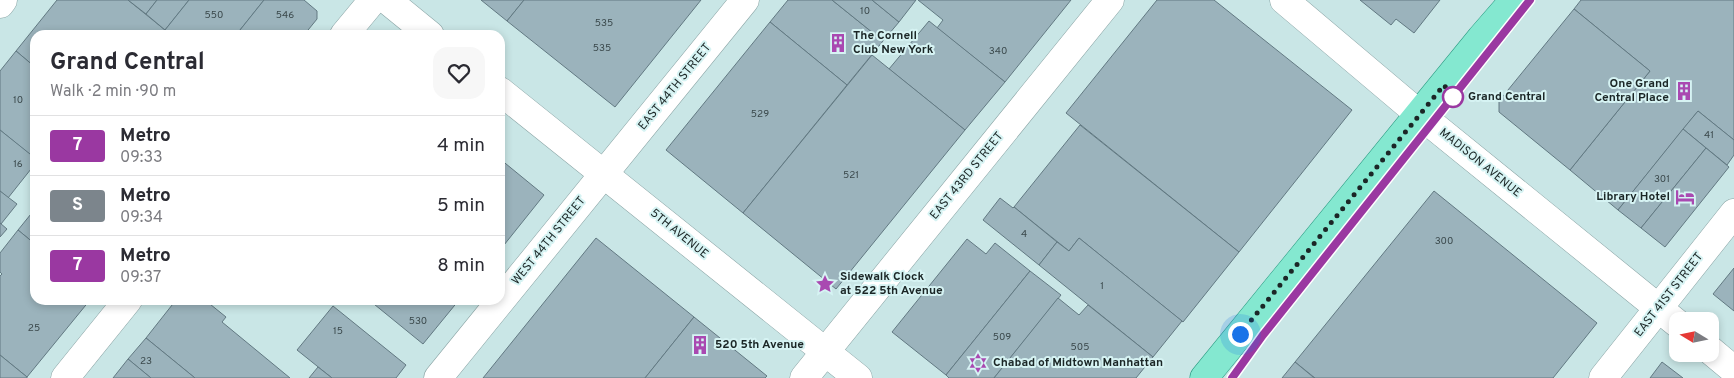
<!DOCTYPE html>
<meta charset="utf-8">
<style>
:root{--surface:#fff;--page:#f7f7f7;--text:#2b2b33;--muted:#7c7c81;--line:#e1e1e2}
body{margin:0;font-family:Overpass,sans-serif;background:var(--page);color:var(--text);height:100vh;display:flex;flex-direction:column;font-size:19px;white-space:nowrap}
*{box-sizing:border-box;margin:0}
p{font-size:16px;color:var(--muted)}
.icon{flex:none;width:28px;height:28px;fill:none;stroke:currentColor;stroke-width:2;stroke-linecap:round;stroke-linejoin:round}
.map{position:relative;flex:1;overflow:hidden}
.drawer{position:absolute;left:30px;top:30px;width:475px;height:275px;display:flex;flex-direction:column;background:var(--surface);border-radius:15px;box-shadow:0 2px 8px #0003}
.drawer>*{flex:none}
.badge{padding:0 10px;border-radius:4px;font-size:18px;line-height:32px}
.needle{width:32px;rotate:280deg}
.buttons{position:absolute;left:1669px;top:312px;display:grid;gap:10px}
.buttons a{display:grid;place-items:center;width:50px;height:50px;border-radius:10px;background:var(--surface);box-shadow:0 2px 8px #0003;font-size:25px}
.you{position:absolute;width:25px;height:25px;margin:-12px;border:4px solid #fff;border-radius:50%;background:#1a73e8;box-shadow:0 0 0 8px #1a73e833}
.map>.badge{position:absolute;translate:-50% -50%;box-shadow:0 0 0 2px #fff}
.round{display:grid;place-items:center;flex:none;width:52px;height:52px;border-radius:15px;background:var(--page)}
.head{display:flex;align-items:center;justify-content:space-between;height:85px;padding:0 20px}
h1{font-size:24px;font-weight:700;line-height:38px}
ul{padding:0;list-style:none}
li{display:flex;align-items:center;gap:15px;height:60px;padding:0 20px;border-top:1px solid var(--line)}
li div{flex:1}
li b{display:block;font-size:19px}
li em{font-style:normal}
li .badge{min-width:55px;font-weight:700;text-align:center}
.map>svg:first-child{display:block}
.building{fill:#9bb3bc;stroke:#627982}
.lines{fill:none;stroke-linecap:round;stroke-linejoin:round}
.minor-casing{stroke:#8aa4a5;stroke-width:29}
.secondary-casing{stroke:#8aa4a5;stroke-width:29}
.primary-casing{stroke:#2a9a80;stroke-width:29}
.minor{stroke:#fff;stroke-width:28}
.secondary{stroke:#fff;stroke-width:28}
.primary{stroke:#84e8d0;stroke-width:28}
.line-casing{stroke:#fff;stroke-width:11}
.line{stroke:#9a38a1;stroke-width:8}
.walk{stroke:#1b2626;stroke-width:5;stroke-dasharray:0 9}
.stop-dot{fill:#fff;stroke:#9a38a1;stroke-width:2.5}
.labels{text-anchor:middle;dominant-baseline:central;stroke-width:4;stroke-linejoin:round;paint-order:stroke}
.number-label{font-size:10px;fill:#3b494c}
.poi-label{font-size:12px;font-weight:bold;fill:#1b2626;stroke:#d6f3f3;text-anchor:start}
.street-label{font-size:12px;fill:#1b2626;stroke:#d6f3f3}
.stop-label{font-size:12px;font-weight:bold;fill:#1b2626;stroke:#d6f3f3;text-anchor:start}
</style>
<div class="map">
<svg width="1734" height="378" viewBox="0 0 1734 378">
<rect width="100%" height="100%" fill="#c9e6e6"/>
<g class="building">
<path d="M57,0h71l37,30 -4,5h-126v32l-19,-16z"/>
<path d="M128,0h29l-11,14z"/>
<path d="M157,0h32l-24,30 -19,-16z"/>
<path d="M189,0h75l-28,35h-64l-7,-5z"/>
<path d="M304,0l13,11v8l-13,16h-68l28,-35z"/>
<path d="M481,0h43l-17,21z"/>
<path d="M524,0h177l-86,107 -108,-86z"/>
<path d="M788,0h44l51,41 -36,44 -77,-63z"/>
<path d="M832,0h40l27,22 -16,19z"/>
<path d="M872,0h44l-17,22z"/>
<path d="M918,0h153l-66,82 -68,-54 6,-8z"/>
<path d="M1157,0h57l138,110 -113,142 -173,-139z"/>
<path d="M1360,0h80l-26,33 -18,-14 -5,6z"/>
<path d="M1581,0h153v140l-36,-29 -80,99 -48,-40 80,-99 -76,-62z"/>
<path d="M1574,9l76,62 -80,99 -71,-58v-11z"/>
<path d="M929,21l76,61 -40,48 -76,-61z"/>
<path d="M770,22l77,63 -104,128 -77,-63z"/>
<path d="M165,30l7,5h-11z"/>
<path d="M16,51l19,16v88l-2,2 -33,-27v-59z"/>
<path d="M872,55l93,75 -129,159 -93,-76z"/>
<path d="M1698,111l36,29v15l-7,10 -44,-36z"/>
<path d="M1080,125l159,127 -56,70 -104,-84 -10,13 -55,-44z"/>
<path d="M1683,129l23,19 -65,80 -23,-18z"/>
<path d="M0,130l35,28v15l-4,-4 -23,29 -8,-7z"/>
<path d="M1706,148l23,19 -64,80 -24,-19z"/>
<path d="M500,159l44,36 -44,55z"/>
<path d="M0,191l17,13 -16,20 -1,-1z"/>
<path d="M1434,191l163,132 -44,55h-238l-20,-16z"/>
<path d="M1000,198l13,10 1,-1 43,35 -18,23 -56,-45z"/>
<path d="M35,209v35l-17,-14z"/>
<path d="M0,223l7,6 -7,8z"/>
<path d="M18,230l17,14v56h55l-63,77 -27,-22v-79l2,-2 -2,-2v-19z"/>
<path d="M596,238l98,79 -49,61h-162z"/>
<path d="M1079,238l103,83 -29,36 -114,-92 18,-23 12,9z"/>
<path d="M967,239l19,15 9,-11 35,28 -84,104 -54,-43z"/>
<path d="M1734,268v43l-21,-17z"/>
<path d="M1030,271l31,24 -67,83h-45l-3,-3z"/>
<path d="M1058,298l21,17 9,-10 65,52 -17,21h-142z"/>
<path d="M176,300h29l21,17 -4,5 68,56h-95l-49,-40z"/>
<path d="M369,300h90l-36,44z"/>
<path d="M333,306l73,59 -10,13h-64l-35,-28z"/>
<path d="M694,317l73,59 -2,2h-120z"/>
<path d="M146,338l49,40h-44l-23,-19z"/>
<path d="M0,355l27,22v1h-27z"/>
<path d="M128,359l23,19h-38z"/>
<path d="M1295,362l18,15 2,1h-33z"/>
<path d="M1662,362l21,16h-33z"/>
<path d="M318,367l14,11h-23z"/>
</g>
<g class="lines">
<g class="minor-casing">
<g id="minor">
<path d="M438,378l307,-378"/>
<path d="M804,378l306,-378"/>
<path d="M1603,378c44,-55 87,-110 131,-165"/>
</g>
</g>
<g class="secondary-casing">
<g id="secondary">
<path d="M387,0l43,35"/>
<path d="M1284,0l135,114 259,210"/>
<path d="M0,4l3,-4"/>
<path d="M344,35l29,-35"/>
<path d="M500,91l358,287"/>
<path d="M1710,350l24,20"/>
<path d="M65,378l63,-78"/>
</g>
</g>
<g class="primary-casing">
<path id="primary" d="M1204,378l277,-340 33,-38"/>
</g>
<use href="#minor" class="minor"/>
<use href="#secondary" class="secondary"/>
<use href="#primary" class="primary"/>
</g>
<g class="lines">
<g class="line-casing">
<path id="line" d="M1232,378l31,-43 267,-335"/>
</g>
<use href="#line" class="line"/>
<path class="walk" d="M1240,334l204,-249 9,12"/>
</g>
<defs>
<g id="building-bare" transform="scale(1.5)"><path d="M-4-6H4V6H1V3H-1V6H-4ZM-2.5-4.3h1.7v1.8h-1.7ZM.8-4.3h1.7v1.8H.8ZM-2.5-1h1.7V.8h-1.7ZM.8-1h1.7V.8H.8Z" fill="#a949b1" stroke="#d6f3f3" stroke-width="2.5" paint-order="stroke"/></g>
<g id="hotel-bare" transform="scale(1.5)"><path d="M-6-4.5h1.5V1H6V5H4.5V3h-9V5H-6ZM-4 0a1.8 1.8 0 1 1 3.6 0ZM.5 0V-2.5h3Q6-2.5 6 0Z" fill="#a949b1" stroke="#d6f3f3" stroke-width="2.5" paint-order="stroke"/></g>
<g id="sight-bare" transform="scale(1.5)"><path d="M0-6L1.8-2.2L6-1.7L2.9 1.2L3.7 5.4L0 3.3L-3.7 5.4L-2.9 1.2L-6-1.7L-1.8-2.2Z" fill="#a949b1" stroke="#d6f3f3" stroke-width="2.5" paint-order="stroke"/></g>
<g id="synagogue-bare" transform="scale(1.5)"><path d="M0-6.5L5.6 3.2H-5.6ZM0 6.5L5.6-3.2H-5.6Z" fill="#a949b1" stroke="#d6f3f3" stroke-width="2.5" paint-order="stroke"/></g>
</defs>
<g fill-rule="evenodd">
<use href="#building-bare" x="838" y="43"/>
<use href="#building-bare" x="1684" y="91"/>
<use href="#hotel-bare" x="1685" y="197"/>
<use href="#sight-bare" x="825" y="284"/>
<use href="#building-bare" x="700" y="345"/>
<use href="#synagogue-bare" x="978" y="363"/>
</g>
<circle class="stop-dot" cx="1453" cy="97" r="10"/>
<g class="labels">
<g class="number-label">
<text x="865" y="11">10</text>
<text x="214" y="15">550</text>
<text x="285" y="15">546</text>
<text x="604" y="23">535</text>
<text x="602" y="48">535</text>
<text x="998" y="51">340</text>
<text x="18" y="100">10</text>
<text x="760" y="114">529</text>
<text x="1709" y="135">41</text>
<text x="18" y="164">16</text>
<text x="851" y="175">521</text>
<text x="1662" y="179">301</text>
<text x="1024" y="234">4</text>
<text x="1444" y="241">300</text>
<text x="1102" y="286">1</text>
<text x="418" y="321">530</text>
<text x="34" y="328">25</text>
<text x="338" y="331">15</text>
<text x="1002" y="337">509</text>
<text x="1080" y="347">505</text>
<text x="146" y="361">23</text>
</g>
<g class="poi-label">
<text x="853" y="36">The Cornell<tspan x="853" dy="14">Club New York</tspan></text>
<text x="1669" y="84" text-anchor="end">One Grand<tspan x="1669" dy="14">Central Place</tspan></text>
<text x="1670" y="197" text-anchor="end">Library Hotel</text>
<text x="840" y="277">Sidewalk Clock<tspan x="840" dy="14">at 522 5th Avenue</tspan></text>
<text x="715" y="345">520 5th Avenue</text>
<text x="993" y="363">Chabad of Midtown Manhattan</text>
</g>
<g class="street-label">
<text transform="translate(675 87) rotate(-51)">EAST 44TH STREET</text>
<text transform="translate(1480 163) rotate(39)">MADISON AVENUE</text>
<text transform="translate(967 176) rotate(-51)">EAST 43RD STREET</text>
<text transform="translate(679 234) rotate(39)">5TH AVENUE</text>
<text transform="translate(549 241) rotate(-51)">WEST 44TH STREET</text>
<text transform="translate(1669 295) rotate(-52)">EAST 41ST STREET</text>
</g>
<g class="stop-label">
<text x="1468" y="97">Grand Central</text>
</g>
</g>
</svg>
<div class="buttons">
<a><svg class="needle" viewBox="-14 -14 28 28"><path d="M0-13l5 13h-10z" fill="#e53935"/><path d="M0 13l5-13h-10z" fill="#7c7c81"/></svg></a>
</div>
<div class="you" style="left:1240px;top:334px"></div>
<section class="drawer">
<div class="head"><div><h1>Grand Central</h1><p>Walk · 2 min · 90 m</p></div><a class="round"><svg class="icon" aria-label="heart" viewBox="0 0 24 24"><path d="M12 20l-8-8c-3-5 5-10 8-4 3-6 11-1 8 4z"/></svg></a></div>
<ul>
<li><span class="badge" style="background:#9a38a1;color:#fff">7</span><div><b>Metro</b><p>09:33</p></div><em>4 min</em></li>
<li><span class="badge" style="background:#7c858c;color:#fff">S</span><div><b>Metro</b><p>09:34</p></div><em>5 min</em></li>
<li><span class="badge" style="background:#9a38a1;color:#fff">7</span><div><b>Metro</b><p>09:37</p></div><em>8 min</em></li>
</ul>
</section>
</div>
